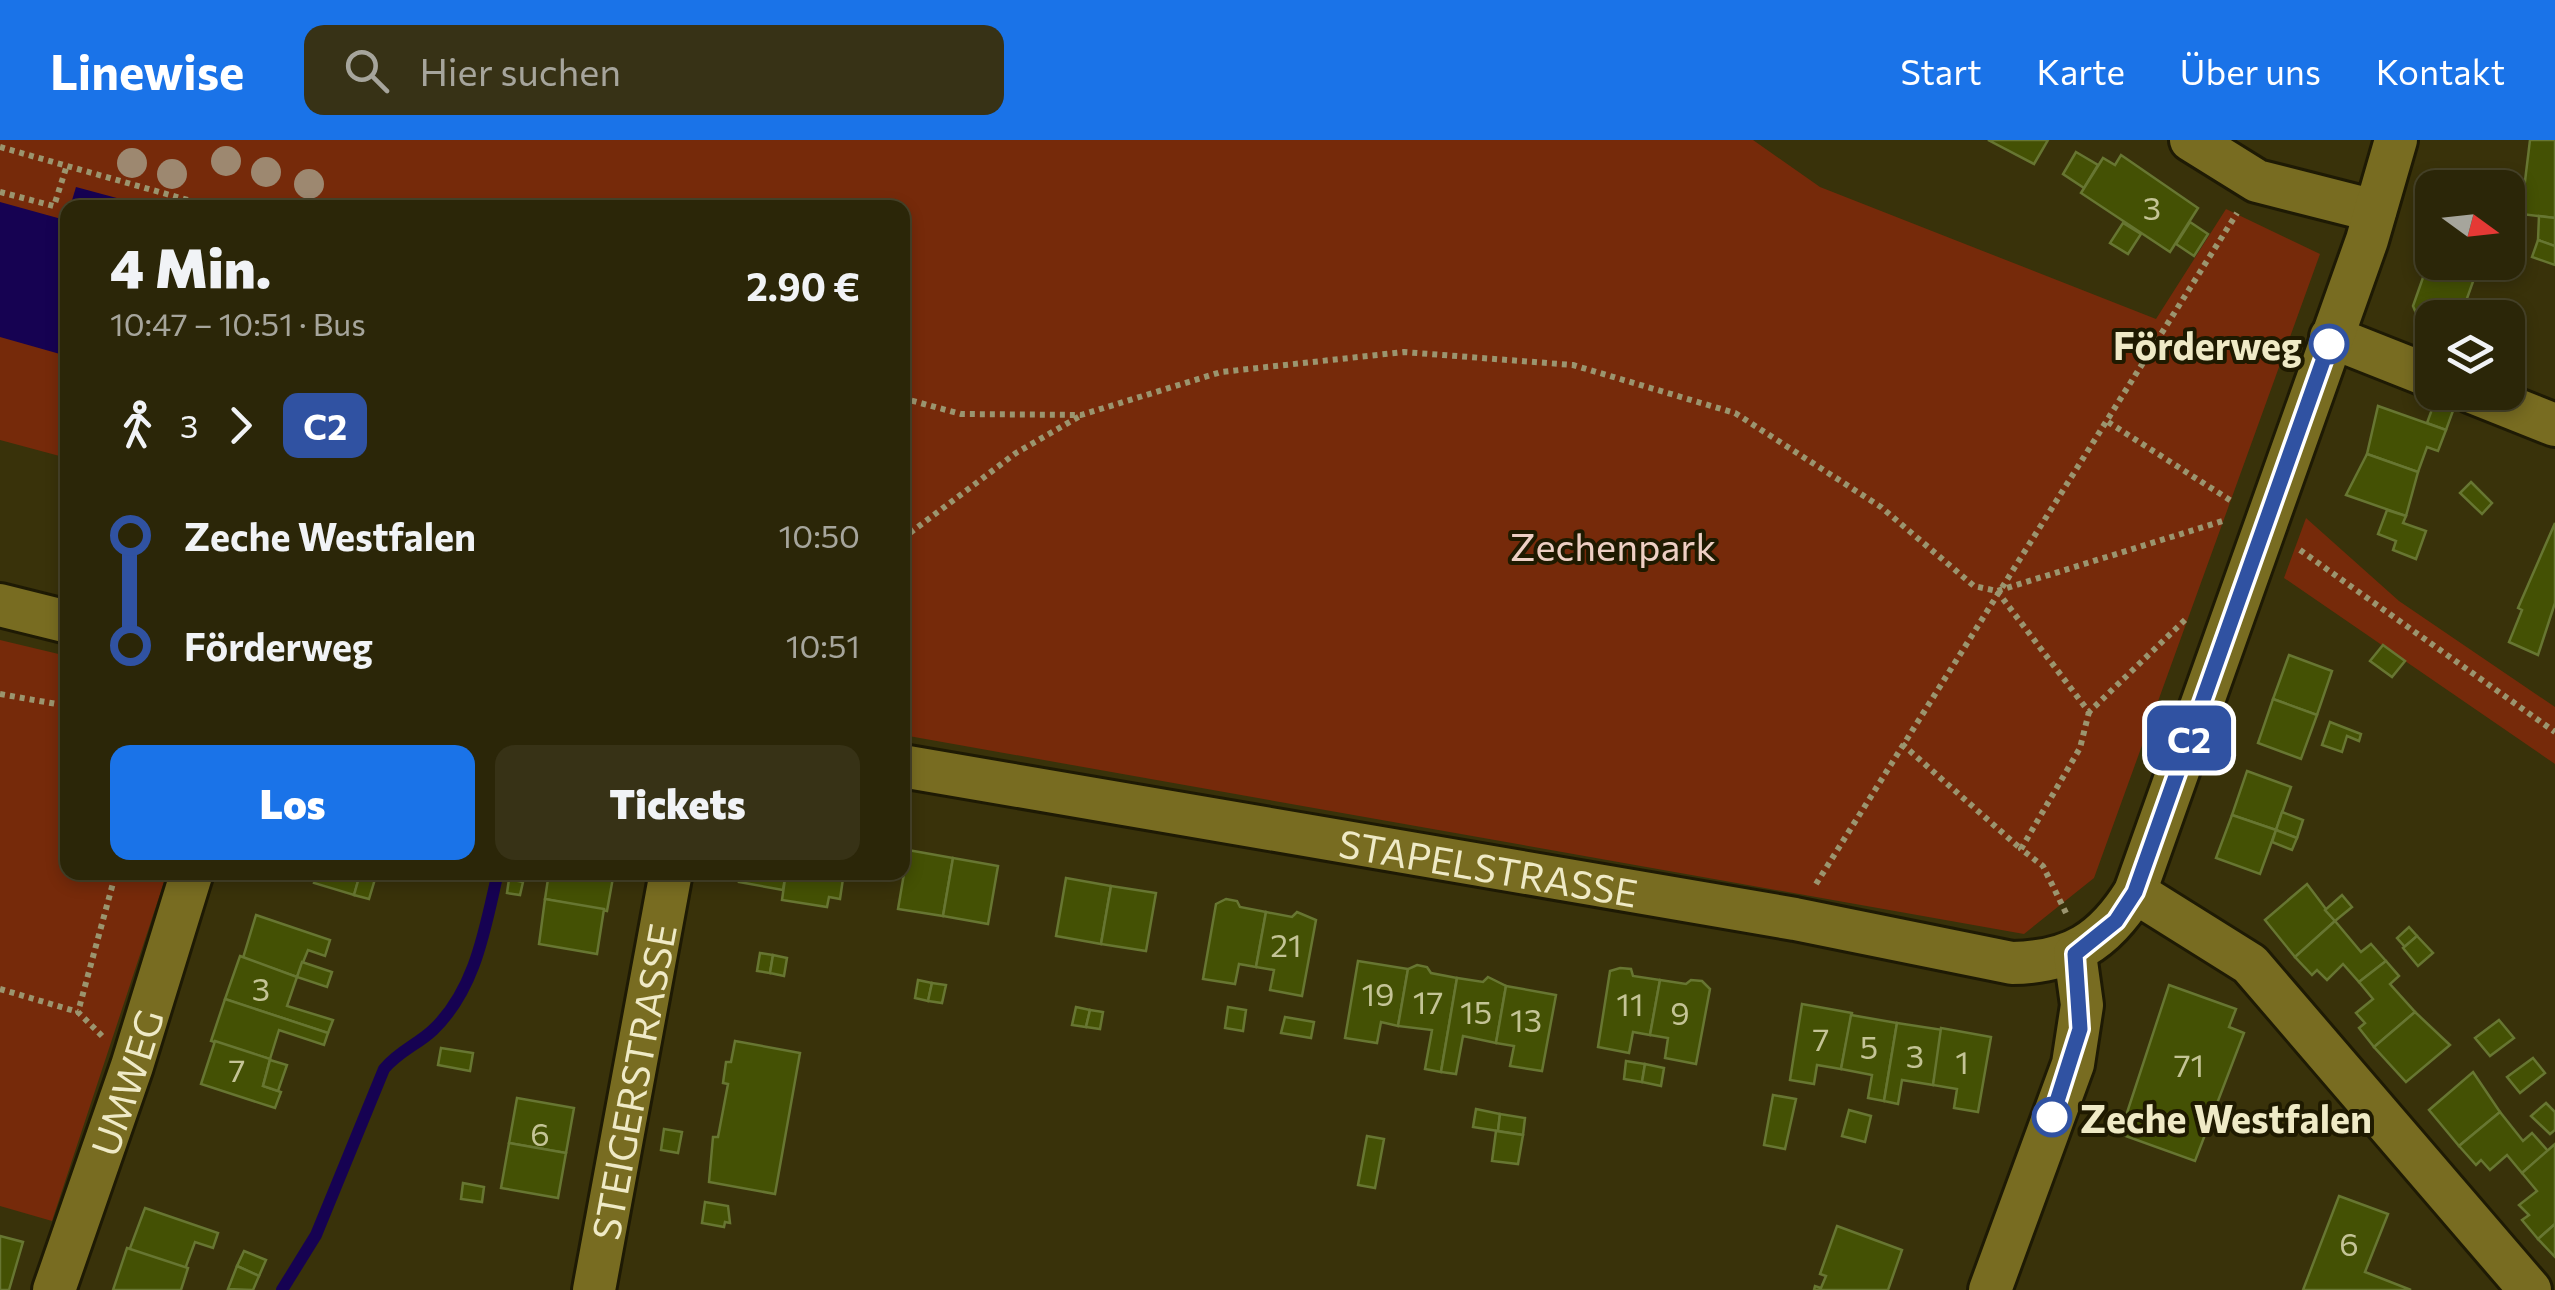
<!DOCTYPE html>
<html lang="de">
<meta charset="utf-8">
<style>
:root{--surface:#2b2608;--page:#373216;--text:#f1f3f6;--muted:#a6a59c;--line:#474329;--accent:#1a73e8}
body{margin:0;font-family:Commissioner,sans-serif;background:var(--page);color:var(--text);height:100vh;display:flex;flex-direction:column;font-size:38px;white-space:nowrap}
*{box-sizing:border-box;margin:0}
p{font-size:32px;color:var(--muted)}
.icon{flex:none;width:55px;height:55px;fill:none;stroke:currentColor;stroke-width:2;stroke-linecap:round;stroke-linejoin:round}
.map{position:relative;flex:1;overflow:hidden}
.details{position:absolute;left:60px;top:60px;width:850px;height:680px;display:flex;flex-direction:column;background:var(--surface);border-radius:20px;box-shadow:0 5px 15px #0003,0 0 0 2px var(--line)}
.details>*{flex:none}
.badge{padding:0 20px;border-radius:15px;font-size:35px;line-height:65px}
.needle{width:65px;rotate:105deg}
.tools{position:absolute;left:2415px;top:30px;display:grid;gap:20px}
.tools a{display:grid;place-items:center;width:110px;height:110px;border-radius:20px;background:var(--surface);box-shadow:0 5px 15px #0003,0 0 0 2px var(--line);font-size:50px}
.map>.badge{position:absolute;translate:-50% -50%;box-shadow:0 0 0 5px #fff}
.legs{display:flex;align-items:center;gap:15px;height:110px;padding:0 50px;font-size:32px}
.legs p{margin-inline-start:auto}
.headline{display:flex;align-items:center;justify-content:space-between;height:170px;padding:0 50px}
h1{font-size:55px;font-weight:800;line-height:75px}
.action{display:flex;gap:20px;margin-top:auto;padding:20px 50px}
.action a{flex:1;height:115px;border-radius:20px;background:var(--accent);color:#fff;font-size:40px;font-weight:800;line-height:115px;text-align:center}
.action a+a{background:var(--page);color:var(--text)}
ul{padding:0 50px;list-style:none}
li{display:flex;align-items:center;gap:35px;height:110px;font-size:38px}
li i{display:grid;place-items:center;width:15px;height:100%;margin:0 12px;background:currentColor}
li i::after{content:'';width:25px;height:25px;margin:-12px;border:8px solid;border-radius:50%;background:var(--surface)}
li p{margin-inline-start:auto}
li:first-child i{background:linear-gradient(#0000 50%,currentColor 0)}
li:last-child i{background:linear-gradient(currentColor 50%,#0000 0)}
header{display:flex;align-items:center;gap:60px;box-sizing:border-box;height:140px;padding:0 50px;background:var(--accent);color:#fff}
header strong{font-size:48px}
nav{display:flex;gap:55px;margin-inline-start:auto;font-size:35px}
.search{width:700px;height:90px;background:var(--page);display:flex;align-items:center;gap:25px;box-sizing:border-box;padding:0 35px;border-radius:20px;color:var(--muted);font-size:38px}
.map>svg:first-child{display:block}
.green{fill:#762a0a}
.water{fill:#160252}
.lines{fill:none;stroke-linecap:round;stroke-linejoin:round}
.stream{stroke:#160252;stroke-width:12}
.building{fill:#445104;stroke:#677632;stroke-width:2.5}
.street-casing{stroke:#1e1a04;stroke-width:48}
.path{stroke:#9b956f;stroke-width:6;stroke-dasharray:5 5;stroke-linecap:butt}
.street{stroke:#786c21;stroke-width:42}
.tree{fill:#9d8870}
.line-1-casing{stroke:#fff;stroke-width:22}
.line-1{stroke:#3052a2;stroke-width:15}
.stop-1-dot{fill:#fff;stroke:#3052a2;stroke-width:5}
.labels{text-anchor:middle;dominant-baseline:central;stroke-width:8;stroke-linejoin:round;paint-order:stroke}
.number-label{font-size:32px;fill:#c4c496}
.stop-label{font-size:38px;font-weight:bold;fill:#efeac6;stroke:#1f1a00;text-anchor:end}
.park-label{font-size:38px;fill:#eecfc4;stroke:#1f1a00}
.street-label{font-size:38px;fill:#efeac6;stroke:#1f1a00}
</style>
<header>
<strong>Linewise</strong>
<div class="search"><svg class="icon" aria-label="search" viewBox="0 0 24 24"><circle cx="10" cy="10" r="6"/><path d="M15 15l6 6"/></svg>Hier suchen</div>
<nav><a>Start</a><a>Karte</a><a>Über uns</a><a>Kontakt</a></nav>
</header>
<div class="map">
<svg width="2555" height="1150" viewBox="0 0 2555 1150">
<rect width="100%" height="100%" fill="#39320a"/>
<g class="green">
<path d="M0,0h1753l67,47 336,132 70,-110 94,45 -226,624 -70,56 -1121,-199 -1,-527h-834l-1,250 -67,-18z"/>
<path d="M2306,378l93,83 156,106v57l-271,-186z"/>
<path d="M0,500l67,16 1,216 99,1 -115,348 -52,-15z"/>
</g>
<g class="water">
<path d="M76,47l74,20h-80z"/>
<path d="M0,62l65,18 2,-5v141l-67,-19z"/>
</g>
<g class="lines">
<path class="stream" d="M282,1150l34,-55 68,-166c15,-18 33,-24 49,-39 43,-41 52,-102 65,-158"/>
</g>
<g class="building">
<path d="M1988,0h60l-14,24z"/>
<path d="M2530,0h25v78l-34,-4z"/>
<path d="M2076,12l22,13 -14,23 -21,-14z"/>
<path d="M2121,15l77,53 -28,44 -89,-59 22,-35 12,7z"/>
<path d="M2539,76l16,2v28l-17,-6z"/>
<path d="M2190,82l18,12 -14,22 -18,-12z"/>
<path d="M2123,83l18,11 -13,20 -18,-11z"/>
<path d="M2538,100l17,6v19l-23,-8z"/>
<path d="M2432,112v10h48l-20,56 -21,-4 -12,8 -9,-4 -5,-12z"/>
<path d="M2435,261l19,7 -8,22 -19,-7z"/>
<path d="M2378,266l68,24 -8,21 -11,-4 -9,25 -51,-18z"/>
<path d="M2367,314l51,18 -12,44 -60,-21z"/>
<path d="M2471,342l21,21 -10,11 -22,-21z"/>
<path d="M2387,370l19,6 -3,7 23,8 -10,28 -23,-9 3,-9 -18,-7z"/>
<path d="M2555,383v80l-17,52 -29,-13 13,-32 -4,-2z"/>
<path d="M2383,505l22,16 -13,16 -22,-16z"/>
<path d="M2289,515l43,16 -15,44 -44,-16z"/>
<path d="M2273,559l44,16 -16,44 -43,-16z"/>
<path d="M2330,582l31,12 -2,7 -12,-5 -5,16 -20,-7z"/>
<path d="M2247,631l44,16 -15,43 -44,-15z"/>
<path d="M2282,672l21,8 -6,18 -21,-8z"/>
<path d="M2232,675l44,15 -16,44 -44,-16z"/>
<path d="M2276,690l21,8 -5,12 -20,-8z"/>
<path d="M908,710l45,8 -10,58 -45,-7z"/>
<path d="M953,718l45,8 -10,58 -45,-8z"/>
<path d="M317,732l43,2 -6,21 -40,-12z"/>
<path d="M540,732h74l-7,39 -62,-12 3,-20 -9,-2z"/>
<path d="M741,732h45l-3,18 -44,-8z"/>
<path d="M786,732h58l-4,27 -11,-2 -2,10 -45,-7z"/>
<path d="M360,734l15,5 -6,20 -15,-4z"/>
<path d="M1066,738l45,8 -10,58 -45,-8z"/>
<path d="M509,739l14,3 -3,13 -13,-2z"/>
<path d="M2307,744l28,37 -40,36 -30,-37z"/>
<path d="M1111,746l45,7 -10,58 -45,-7z"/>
<path d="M2342,755l10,12 -17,14 -10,-11z"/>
<path d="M545,759l59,10 -7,45 -58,-10z"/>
<path d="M1226,759l11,2 3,6 26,5 -10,55 -17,-3 -4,20 -32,-5 13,-75z"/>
<path d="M1266,772l26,5 5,-5 19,8 -14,76 -32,-6 4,-20 -18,-3z"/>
<path d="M256,775l74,25 -5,16 -17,-6 -11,27 -54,-19z"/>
<path d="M2335,781l26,31 10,-8 15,17 -27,21 -16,-18 -16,16 -10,-10 -5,5 -17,-18z"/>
<path d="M2409,787l8,9 -12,11 -8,-9z"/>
<path d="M2417,796l16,17 -15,13 -15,-18z"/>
<path d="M760,813l13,2 -3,18 -13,-2z"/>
<path d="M773,815l14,3 -3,18 -14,-3z"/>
<path d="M240,816l57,21 -10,29 46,14 -5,13 -103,-34z"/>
<path d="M1358,821l50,8 -10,57 -17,-4 -4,21 -32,-5z"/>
<path d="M2386,821l13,15 -9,8 25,28 -41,35 -15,-19 6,-5 -9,-10 17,-14 -14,-17z"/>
<path d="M302,822l30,10 -5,15 -30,-10z"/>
<path d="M1417,825l10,2 4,6 26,5 -16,94 -16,-3 7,-39 -34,-4 10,-57z"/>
<path d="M1620,828l11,1 2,7 27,4 -10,55 -17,-3 -4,21 -31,-6 12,-76z"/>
<path d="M1488,837l18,9 -10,57 -33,-7 -7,38 -15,-2 16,-94 26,4z"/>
<path d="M918,840l14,3 -4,18 -13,-3z"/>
<path d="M1660,840l26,4 5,-4 11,1 8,8 -14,75 -31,-6 3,-20 -18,-3z"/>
<path d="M932,843l14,2 -4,18 -14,-2z"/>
<path d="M2169,845l67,24 -7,18 15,6 -49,128 -75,-27z"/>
<path d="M1506,846l50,9 -14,76 -32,-5 4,-20 -18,-3z"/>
<path d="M225,859l103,34 -4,12 -45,-15 -9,29 -59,-18z"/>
<path d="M1802,864l50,9 -11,56 -24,-4 -3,19 -24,-4z"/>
<path d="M1076,867l14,3 -4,17 -14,-2z"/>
<path d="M1228,867l18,3 -3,21 -18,-3z"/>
<path d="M1090,870l13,2 -3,17 -14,-2z"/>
<path d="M2415,872l35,33 -44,37 -32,-35z"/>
<path d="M1851,875l46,8 -13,78 -16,-3 4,-23 -31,-6z"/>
<path d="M1285,877l29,5 -3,16 -30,-5z"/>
<path d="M2499,880l15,18 -24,18 -15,-18z"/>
<path d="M1897,883l46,7 -10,55 -31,-5 -4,24 -14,-3z"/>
<path d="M1941,888l50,9 -13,75 -24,-4 3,-19 -24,-4z"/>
<path d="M215,901l55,18 -7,27 18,6 -6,16 -74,-24z"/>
<path d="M735,901l65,12 -25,141 -66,-12 4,-45h5l10,-53 -5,-1 3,-21h5z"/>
<path d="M441,908l32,5 -3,18 -32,-6z"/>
<path d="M2533,918l12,15 -25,20 -13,-16z"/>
<path d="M270,920l17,5 -9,26 -15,-5z"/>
<path d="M1626,921l19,3 -3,18 -18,-3z"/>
<path d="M1645,924l19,4 -3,18 -19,-4z"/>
<path d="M2473,932l27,40 -41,34 -30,-36z"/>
<path d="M1773,955l23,4 -11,50 -21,-4z"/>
<path d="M517,958l57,10 -8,45 -57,-10z"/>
<path d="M2546,963l9,9v18l-5,4 -19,-18z"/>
<path d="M1476,969l24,5 -2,17 -25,-4z"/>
<path d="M1849,970l22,6 -6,26 -23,-6z"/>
<path d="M2500,972l23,29 9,-8 16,18 -26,22 -15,-18 -17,15 -9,-10 -5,5 -17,-19z"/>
<path d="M1500,974l25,4 -2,17 -25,-4z"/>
<path d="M664,989l18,3 -4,21 -17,-3z"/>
<path d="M1496,991l27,4 -5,29 -26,-3z"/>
<path d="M1367,996l17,3 -9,49 -17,-3z"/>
<path d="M509,1003l57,10 -8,45 -57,-10z"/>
<path d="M2555,1004v80l-17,15 -16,-19 7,-5 -10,-10 18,-14 -15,-18z"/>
<path d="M463,1043l21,4 -2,15 -21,-3z"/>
<path d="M2339,1056l49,18 -23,58 46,18h-108z"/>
<path d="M705,1062l23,4 2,17 -5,-1 -1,5 -22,-4z"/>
<path d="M145,1068l73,25 -5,15 -18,-6 -10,27 -56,-18z"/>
<path d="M2555,1084v33l-17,-18z"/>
<path d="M1837,1086l65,24 -14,40h-74l1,-4 6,2 5,-12 -6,-2z"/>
<path d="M0,1096l23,6 -14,48h-9z"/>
<path d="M127,1108l61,20 -7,22h-68z"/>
<path d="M244,1111l22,9 -7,16 -22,-10z"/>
<path d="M237,1126l22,10 -6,14 -25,-1z"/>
</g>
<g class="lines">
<g class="street-casing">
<g id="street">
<path d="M2191,0l66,41 118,30"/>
<path d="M2331,197l101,40"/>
<path d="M2472,252l83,33"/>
<path d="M0,465l68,17"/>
<path id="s1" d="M902,626l893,153 217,44c59,-1 92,-21 123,-71l232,-652 29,-100"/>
<path d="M2135,752l115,72 280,326"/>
<path id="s2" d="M54,1150l78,-224 60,-194"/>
<path id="s3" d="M594,1150l77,-418"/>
<path d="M1990,1150l83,-226 9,-59 -7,-51"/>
</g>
</g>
<g class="path">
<path d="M0,7l216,61"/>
<path d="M0,52l54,14 13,-41"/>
<path d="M902,258l59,16 120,1 140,-43 183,-20 169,13 162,48 146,94 93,79 23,5 229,-71"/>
<path d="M2108,282l125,80"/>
<path d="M902,399l114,-86 64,-37"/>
<path d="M2300,410l255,182"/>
<path d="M1997,451l92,121 99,-95"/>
<path d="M0,554l68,12"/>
<path d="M1902,604l119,105"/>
<path d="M1816,744l421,-671"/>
<path d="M2066,773l-23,-47 -22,-17 59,-101 9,-36"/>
<path d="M0,849l78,23"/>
<path d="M102,896l-24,-24 38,-140"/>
</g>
<use href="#street" class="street"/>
</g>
<g class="tree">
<circle cx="226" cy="21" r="15"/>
<circle cx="132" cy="23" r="15"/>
<circle cx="266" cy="32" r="15"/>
<circle cx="172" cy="34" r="15"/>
<circle cx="309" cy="44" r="15"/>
</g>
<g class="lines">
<g class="line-1-casing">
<path id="line-1" d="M2052,977l28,-88 -5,-75 41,-33 19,-29 194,-548"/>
</g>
<use href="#line-1" class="line-1"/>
</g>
<g class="stop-1-dot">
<circle cx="2329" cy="204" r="18"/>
<circle cx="2052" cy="977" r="18"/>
</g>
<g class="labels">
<g class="number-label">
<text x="2152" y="67">3</text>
<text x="1286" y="804">21</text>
<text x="261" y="848">3</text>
<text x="1378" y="853">19</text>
<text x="1428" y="861">17</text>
<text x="1630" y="863">11</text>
<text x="1476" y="871">15</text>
<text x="1680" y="872">9</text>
<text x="1526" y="879">13</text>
<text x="1821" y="898">7</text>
<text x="1869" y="906">5</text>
<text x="1915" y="915">3</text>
<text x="1962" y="921">1</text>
<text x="2189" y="924">71</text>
<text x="237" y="929">7</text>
<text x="540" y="993">6</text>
<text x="2349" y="1103">6</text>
</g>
<g class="stop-label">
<text x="2302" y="204">Förderweg</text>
<text x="2080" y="977" text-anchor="start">Zeche Westfalen</text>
</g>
<g class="park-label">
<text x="1613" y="405">Zechenpark</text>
</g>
<g class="street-label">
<text stroke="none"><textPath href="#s1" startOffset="595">STAPELSTRASSE</textPath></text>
<text stroke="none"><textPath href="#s3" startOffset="212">STEIGERSTRASSE</textPath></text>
<text stroke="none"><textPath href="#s2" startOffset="220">UMWEG</textPath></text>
</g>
</g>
</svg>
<div class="tools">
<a><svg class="needle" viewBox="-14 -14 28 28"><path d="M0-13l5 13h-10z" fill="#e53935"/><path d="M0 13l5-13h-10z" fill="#a6a59c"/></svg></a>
<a><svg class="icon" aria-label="layers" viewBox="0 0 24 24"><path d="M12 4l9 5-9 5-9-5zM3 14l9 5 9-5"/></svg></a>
</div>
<b class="badge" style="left:2189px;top:598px;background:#3052a2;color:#fff">C2</b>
<section class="details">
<div class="headline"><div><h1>4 Min.</h1><p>10:47 – 10:51 · Bus</p></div><b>2.90 €</b></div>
<div class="legs"><svg class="icon" aria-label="walk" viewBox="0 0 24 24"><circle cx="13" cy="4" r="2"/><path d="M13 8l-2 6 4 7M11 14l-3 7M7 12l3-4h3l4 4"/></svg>3<svg class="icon" aria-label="forward" viewBox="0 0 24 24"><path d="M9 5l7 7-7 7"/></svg><b class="badge" style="background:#3052a2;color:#fff">C2</b></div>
<ul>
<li><i style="color:#3052a2"></i><b>Zeche Westfalen</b><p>10:50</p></li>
<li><i style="color:#3052a2"></i><b>Förderweg</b><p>10:51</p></li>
</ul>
<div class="action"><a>Los</a><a>Tickets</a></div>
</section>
</div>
